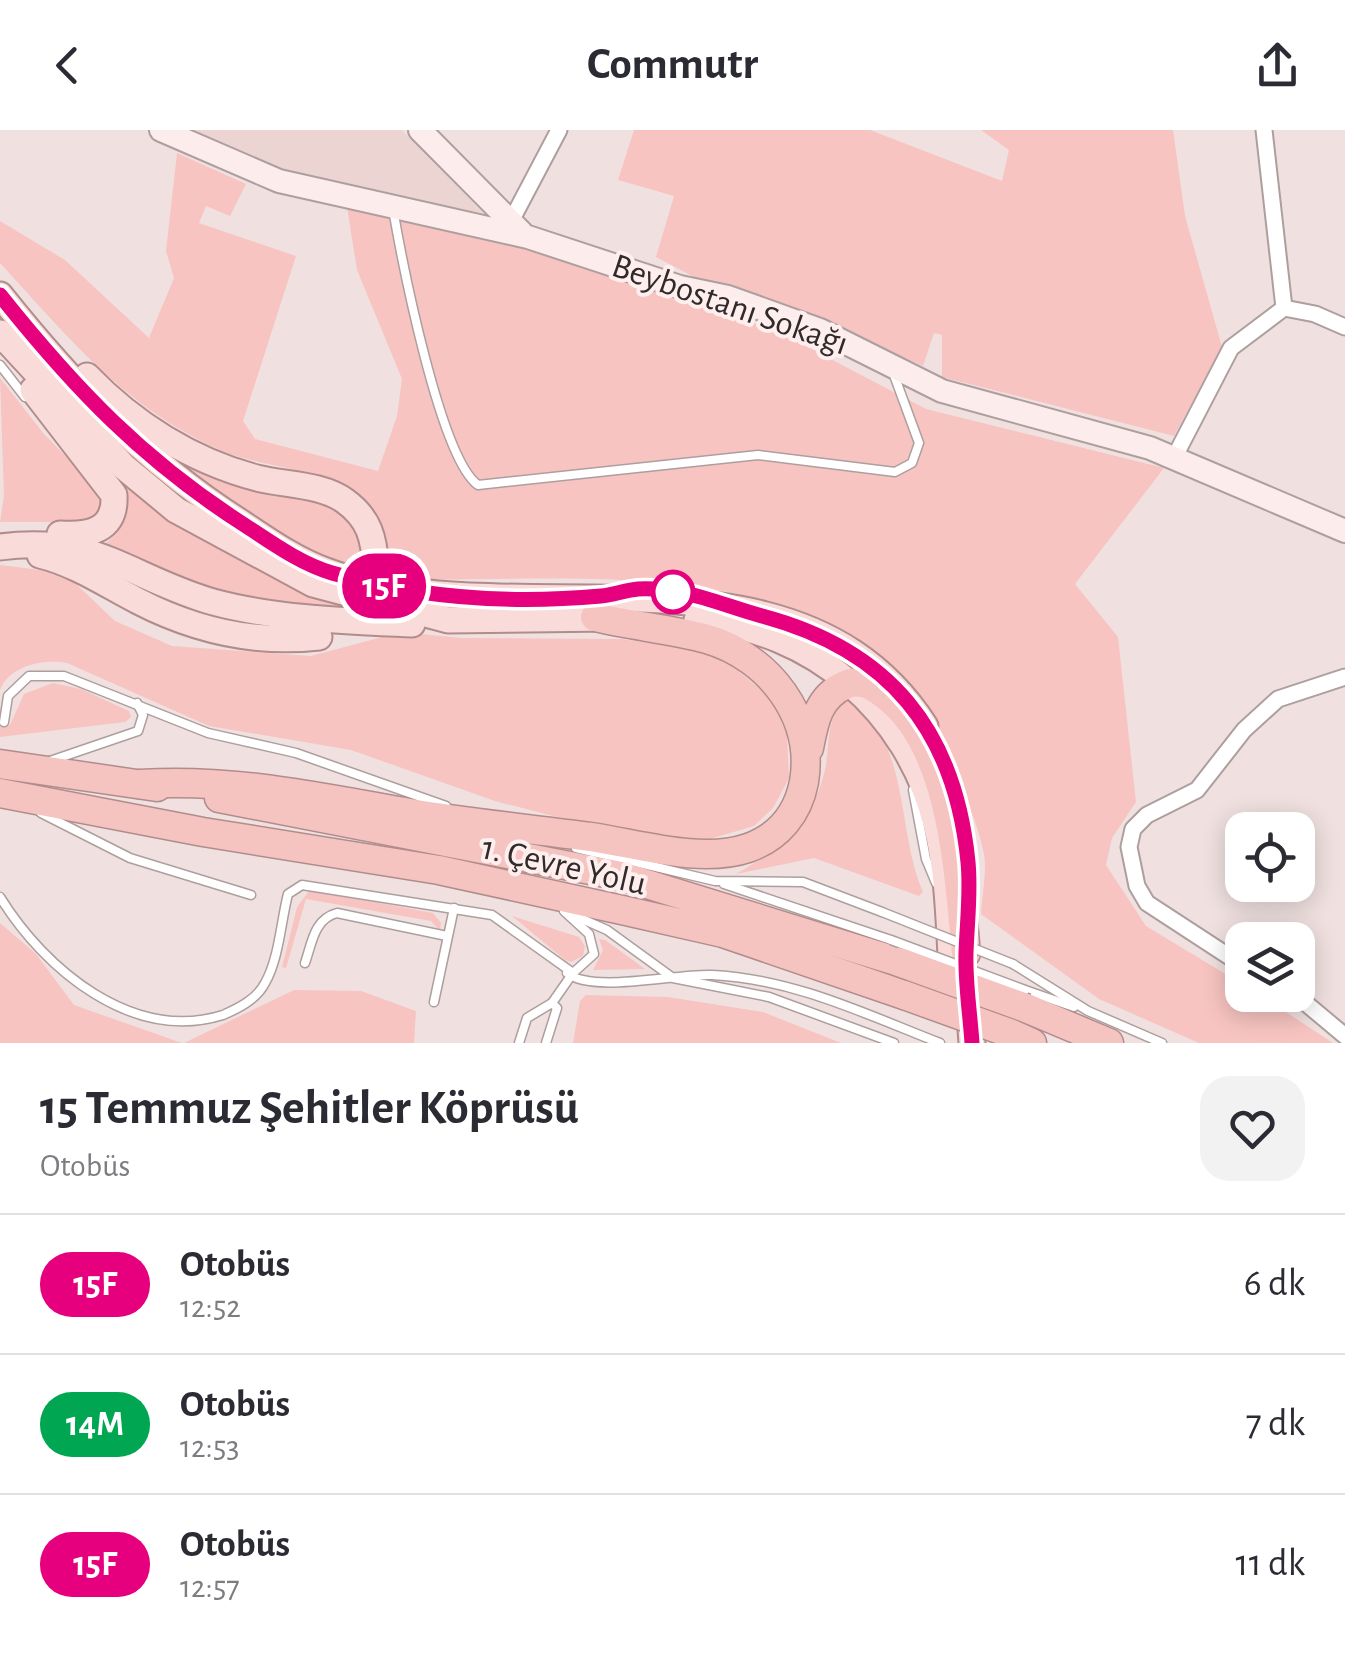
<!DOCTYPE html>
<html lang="tr">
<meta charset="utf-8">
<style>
:root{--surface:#fff;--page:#f2f2f3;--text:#2b2b33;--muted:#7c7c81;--line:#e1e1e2}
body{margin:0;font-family:"Alegreya Sans",sans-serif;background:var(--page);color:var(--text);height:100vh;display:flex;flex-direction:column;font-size:38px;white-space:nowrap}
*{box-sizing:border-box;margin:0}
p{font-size:32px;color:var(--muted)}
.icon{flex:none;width:55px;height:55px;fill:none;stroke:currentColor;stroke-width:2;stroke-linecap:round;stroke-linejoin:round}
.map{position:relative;height:913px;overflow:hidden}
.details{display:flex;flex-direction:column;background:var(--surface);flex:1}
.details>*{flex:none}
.badge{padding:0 20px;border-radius:32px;font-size:35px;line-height:65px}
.tools{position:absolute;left:1225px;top:682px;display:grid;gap:20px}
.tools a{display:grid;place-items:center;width:90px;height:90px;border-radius:20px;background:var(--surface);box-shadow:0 5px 25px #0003;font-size:50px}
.map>.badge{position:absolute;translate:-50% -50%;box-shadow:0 0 0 5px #fff}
.round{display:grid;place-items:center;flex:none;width:105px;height:105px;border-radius:30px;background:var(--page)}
.summary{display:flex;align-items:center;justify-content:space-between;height:170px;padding:0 40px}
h1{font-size:48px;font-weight:700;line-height:75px}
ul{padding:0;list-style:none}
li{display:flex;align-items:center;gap:30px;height:140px;padding:0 40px;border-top:2px solid var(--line)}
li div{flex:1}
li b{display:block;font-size:38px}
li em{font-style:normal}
li .badge{min-width:110px;font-weight:700;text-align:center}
header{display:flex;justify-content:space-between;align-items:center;height:130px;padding:0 40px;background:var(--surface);font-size:45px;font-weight:700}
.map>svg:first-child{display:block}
.built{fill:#ebd4d2}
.green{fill:#f7c4c1}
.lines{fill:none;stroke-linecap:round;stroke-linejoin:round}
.lane-casing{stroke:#ad9f9e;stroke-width:11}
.street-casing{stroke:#ad9f9e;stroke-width:19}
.secondary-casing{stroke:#ad9f9e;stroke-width:26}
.primary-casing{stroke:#b08d8c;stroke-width:29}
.highway-casing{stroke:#b08d8c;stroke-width:31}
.lane{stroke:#fff;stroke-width:8}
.street{stroke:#fff;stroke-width:15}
.secondary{stroke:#fcedec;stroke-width:22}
.primary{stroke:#f9dbd9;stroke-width:25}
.highway{stroke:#f5c3c0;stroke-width:28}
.lane-bridge-casing{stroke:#ad9f9e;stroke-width:11;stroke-linecap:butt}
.highway-bridge-casing{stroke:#b08d8c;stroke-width:31;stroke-linecap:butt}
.lane-bridge{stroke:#fff;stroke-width:8}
.highway-bridge{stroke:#f5c3c0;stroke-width:28}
.line-casing{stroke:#fff;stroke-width:22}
.line{stroke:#e6007e;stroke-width:15}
.stop-dot{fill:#fff;stroke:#e6007e;stroke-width:5}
.labels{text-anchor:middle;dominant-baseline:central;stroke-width:8;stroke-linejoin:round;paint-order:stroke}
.street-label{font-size:35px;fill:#302a2a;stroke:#feeeed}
</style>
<header><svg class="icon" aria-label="back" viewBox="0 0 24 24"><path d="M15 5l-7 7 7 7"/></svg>Commutr<svg class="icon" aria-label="share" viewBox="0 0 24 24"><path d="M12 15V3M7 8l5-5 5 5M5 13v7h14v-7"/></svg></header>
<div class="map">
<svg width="1345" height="913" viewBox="0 0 1345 913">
<rect width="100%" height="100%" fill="#f0e1e0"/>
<path class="built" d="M181,0h221l81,83 -199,-36z"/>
<g class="green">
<path d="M634,0h236l132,51 7,-31 -28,-20h192l12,86 37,131 -48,89 -232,-59v-42l-8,-2 -11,33 -162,-71 -67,-18 -38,-20 18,-61 -56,-16z"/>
<path d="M177,23l69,31 -16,32 -24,-10 -7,17 97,33 -53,165 12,18 123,32 19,-55 5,-37 -45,-109 -10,-63 214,43 224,85 141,74 238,59 -89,116 43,53 18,165 -24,36 -6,27 40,61 96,58v11h18l73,48h-134l-100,-44 -118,-85c1,-19 6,-42 3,-60 -6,-31 -22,-65 -34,-93 -96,-224 -365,-176 -560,-182 -2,-28 -4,-58 -26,-78 -36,-34 -100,-32 -144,-51 -97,-44 -150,-111 -220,-187v-42l65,39 84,78 25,-60 -8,-27z"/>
<path d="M0,248l44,56 51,52 6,13 -2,15 -13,8h-86l4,-26z"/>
<path d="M161,319l183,61 22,37 -2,21c-86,-21 -138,-61 -203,-119z"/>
<path d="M126,354c70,61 152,96 238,128l-136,-14 -131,-49c26,-15 35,-36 29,-65z"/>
<path d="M0,435l40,5 34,12 41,39 57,25 139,10 90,-24 60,6 161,1 75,11 29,10 46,40 15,34 2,44 -16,30 -19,18 -51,15 -127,-19 -81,-21 -144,-51 -142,-24 -142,-63c-23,-4 -57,2 -67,27z"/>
<path d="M53,553l28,6 48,22 2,6 -6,5 -125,15v-13l10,1 14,-31z"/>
<path d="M850,570c61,43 46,130 73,192l-4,4 -105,-38 -78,16c46,-27 76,-50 89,-104 5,-21 0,-62 25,-70z"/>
<path d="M310,760l123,23 8,10 -1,8 -9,-10 -125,-22 -20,69 -4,-1 15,-60z"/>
<path d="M512,786l67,21 6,9 -2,10 -12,6 -6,-2z"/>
<path d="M0,793l36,31 38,51 108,38h-182z"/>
<path d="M599,809l6,1 40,29 -52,1 10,-20z"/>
<path d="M294,860l67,1 55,20 -2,32h-230z"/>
<path d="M586,865l82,2 95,15 78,31h-268l7,-42z"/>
</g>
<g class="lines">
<g class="lane-casing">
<g id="lane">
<path d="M393,79c9,52 47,249 85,276l280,-30 137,17 17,-9 7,-20 -25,-68"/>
<path d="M0,235l25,32"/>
<path d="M4,592l4,-26 21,-20h35l144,57 88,20 150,53"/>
<path d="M47,632l91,-31 5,-16 -6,-12"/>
<path d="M913,660l13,69 10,24"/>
<path d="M41,683l89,45 121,37"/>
<path d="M576,718l139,33 88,1 79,30"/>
<path d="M724,754l167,56"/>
<path d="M0,767c45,73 133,146 223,118 16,-7 34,-16 42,-32 14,-24 16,-62 23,-89l14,-9 190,30 81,58 21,-19 -5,-20 -25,-23"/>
<path d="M573,785l34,15 66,48 96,19 125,46"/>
<path d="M305,833c7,-20 9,-44 32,-50l110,23"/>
<path d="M1013,834l75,47 74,32"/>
<path d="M567,843c26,21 110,0 145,2 82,4 153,39 228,68"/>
<path d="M1025,860l49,17"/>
<path d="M434,872l20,-94"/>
<path d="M519,913l8,-25 25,-15 21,-30"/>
<path d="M546,913l11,-35 -5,-5"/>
</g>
</g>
<g class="street-casing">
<g id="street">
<path d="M1264,0l20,178"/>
<path d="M510,93l49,-93"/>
<path d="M1284,178l31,6 30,13"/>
<path d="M1174,328l57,-110 53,-40"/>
<path d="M1242,835l-95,-62 -10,-17 -8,-39 4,-18 14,-14 50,-25 47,-60 34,-31 67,-22"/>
<path d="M1296,865l49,41"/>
</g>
</g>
<g class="secondary-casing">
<g id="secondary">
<path d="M161,0l118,51 249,56 152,50 48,10 92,33 122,61 208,57 195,83"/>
<path d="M420,0l101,102"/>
</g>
</g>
<g class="primary-casing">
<g id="primary">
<path d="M0,165c71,89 143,165 240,227 27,18 55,38 86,49 188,70 469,-46 599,155"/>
<path d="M0,203l124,134 52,43 137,74 135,36 164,-2"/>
<path d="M87,246c46,48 105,85 170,102 28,7 65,6 88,23 25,18 29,38 31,67"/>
<path d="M33,260l81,105c2,35 -24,41 -54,39"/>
<path d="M0,417c95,-13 130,31 213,55 63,17 135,19 199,22"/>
<path d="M40,425c36,9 65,29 98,46 56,29 118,43 181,36"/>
<path d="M697,490c116,9 211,91 239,204 14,54 13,111 17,167"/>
<path d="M969,872l3,41"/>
</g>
</g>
<g class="highway-casing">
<g id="highway">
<path d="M809,618c5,-26 9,-51 36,-63 16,-7 28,1 41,11 68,52 72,180 80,257"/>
<path d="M0,634l157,23"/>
<path d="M140,654c93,-6 179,13 270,29 60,10 121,16 181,24 48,7 110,27 157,11 31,-11 50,-35 56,-66 11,-65 -35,-125 -97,-143 -36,-10 -75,-13 -112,-22"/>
<path d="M0,663l203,39 236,38 183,40 101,23 181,62"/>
<path d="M219,668l402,78 278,86"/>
<path d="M1026,878l83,35"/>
<path d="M1012,904l20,9"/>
</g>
</g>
<use href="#lane" class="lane"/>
<use href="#street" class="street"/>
<use href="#secondary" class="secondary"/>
<use href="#primary" class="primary"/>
<use href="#highway" class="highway"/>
<g class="lane-bridge-casing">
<g id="lane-bridge">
<path d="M882,782l131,52"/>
<path d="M891,810l134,50"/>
</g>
</g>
<g class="highway-bridge-casing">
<g id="highway-bridge">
<path d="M899,832l127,46"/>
<path d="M904,865l108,39"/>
</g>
</g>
<use href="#lane-bridge" class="lane-bridge"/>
<use href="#highway-bridge" class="highway-bridge"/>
</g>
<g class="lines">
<g class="line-casing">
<path id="line" d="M0,165c75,94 144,166 246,231 26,17 55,38 86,47 86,25 179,31 269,23 12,-1 25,-6 37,-7 48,-2 80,15 124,27 128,34 193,115 206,246 3,31 -1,60 -2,91 -1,29 4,60 6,90"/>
</g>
<use href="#line" class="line"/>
</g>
<circle class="stop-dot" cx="673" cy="462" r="20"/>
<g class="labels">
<g class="street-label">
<text transform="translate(730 175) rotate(19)">Beybostanı Sokağı</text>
<text transform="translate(564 736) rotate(13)">1. Çevre Yolu</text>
</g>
</g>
</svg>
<div class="tools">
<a><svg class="icon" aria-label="locate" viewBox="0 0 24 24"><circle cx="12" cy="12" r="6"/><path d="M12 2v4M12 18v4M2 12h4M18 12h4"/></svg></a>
<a><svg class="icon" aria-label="layers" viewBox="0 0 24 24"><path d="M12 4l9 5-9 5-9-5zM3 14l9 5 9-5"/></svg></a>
</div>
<b class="badge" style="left:384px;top:456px;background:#e6007e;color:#fff">15F</b>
</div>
<section class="details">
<div class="summary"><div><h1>15 Temmuz Şehitler Köprüsü</h1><p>Otobüs</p></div><a class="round"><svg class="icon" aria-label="heart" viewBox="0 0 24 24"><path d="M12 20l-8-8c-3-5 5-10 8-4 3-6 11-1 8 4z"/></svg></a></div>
<ul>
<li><span class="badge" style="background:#e6007e;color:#fff">15F</span><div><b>Otobüs</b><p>12:52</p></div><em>6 dk</em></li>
<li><span class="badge" style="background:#00a651;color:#fff">14M</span><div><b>Otobüs</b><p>12:53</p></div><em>7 dk</em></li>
<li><span class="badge" style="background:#e6007e;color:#fff">15F</span><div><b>Otobüs</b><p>12:57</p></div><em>11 dk</em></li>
</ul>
</section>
